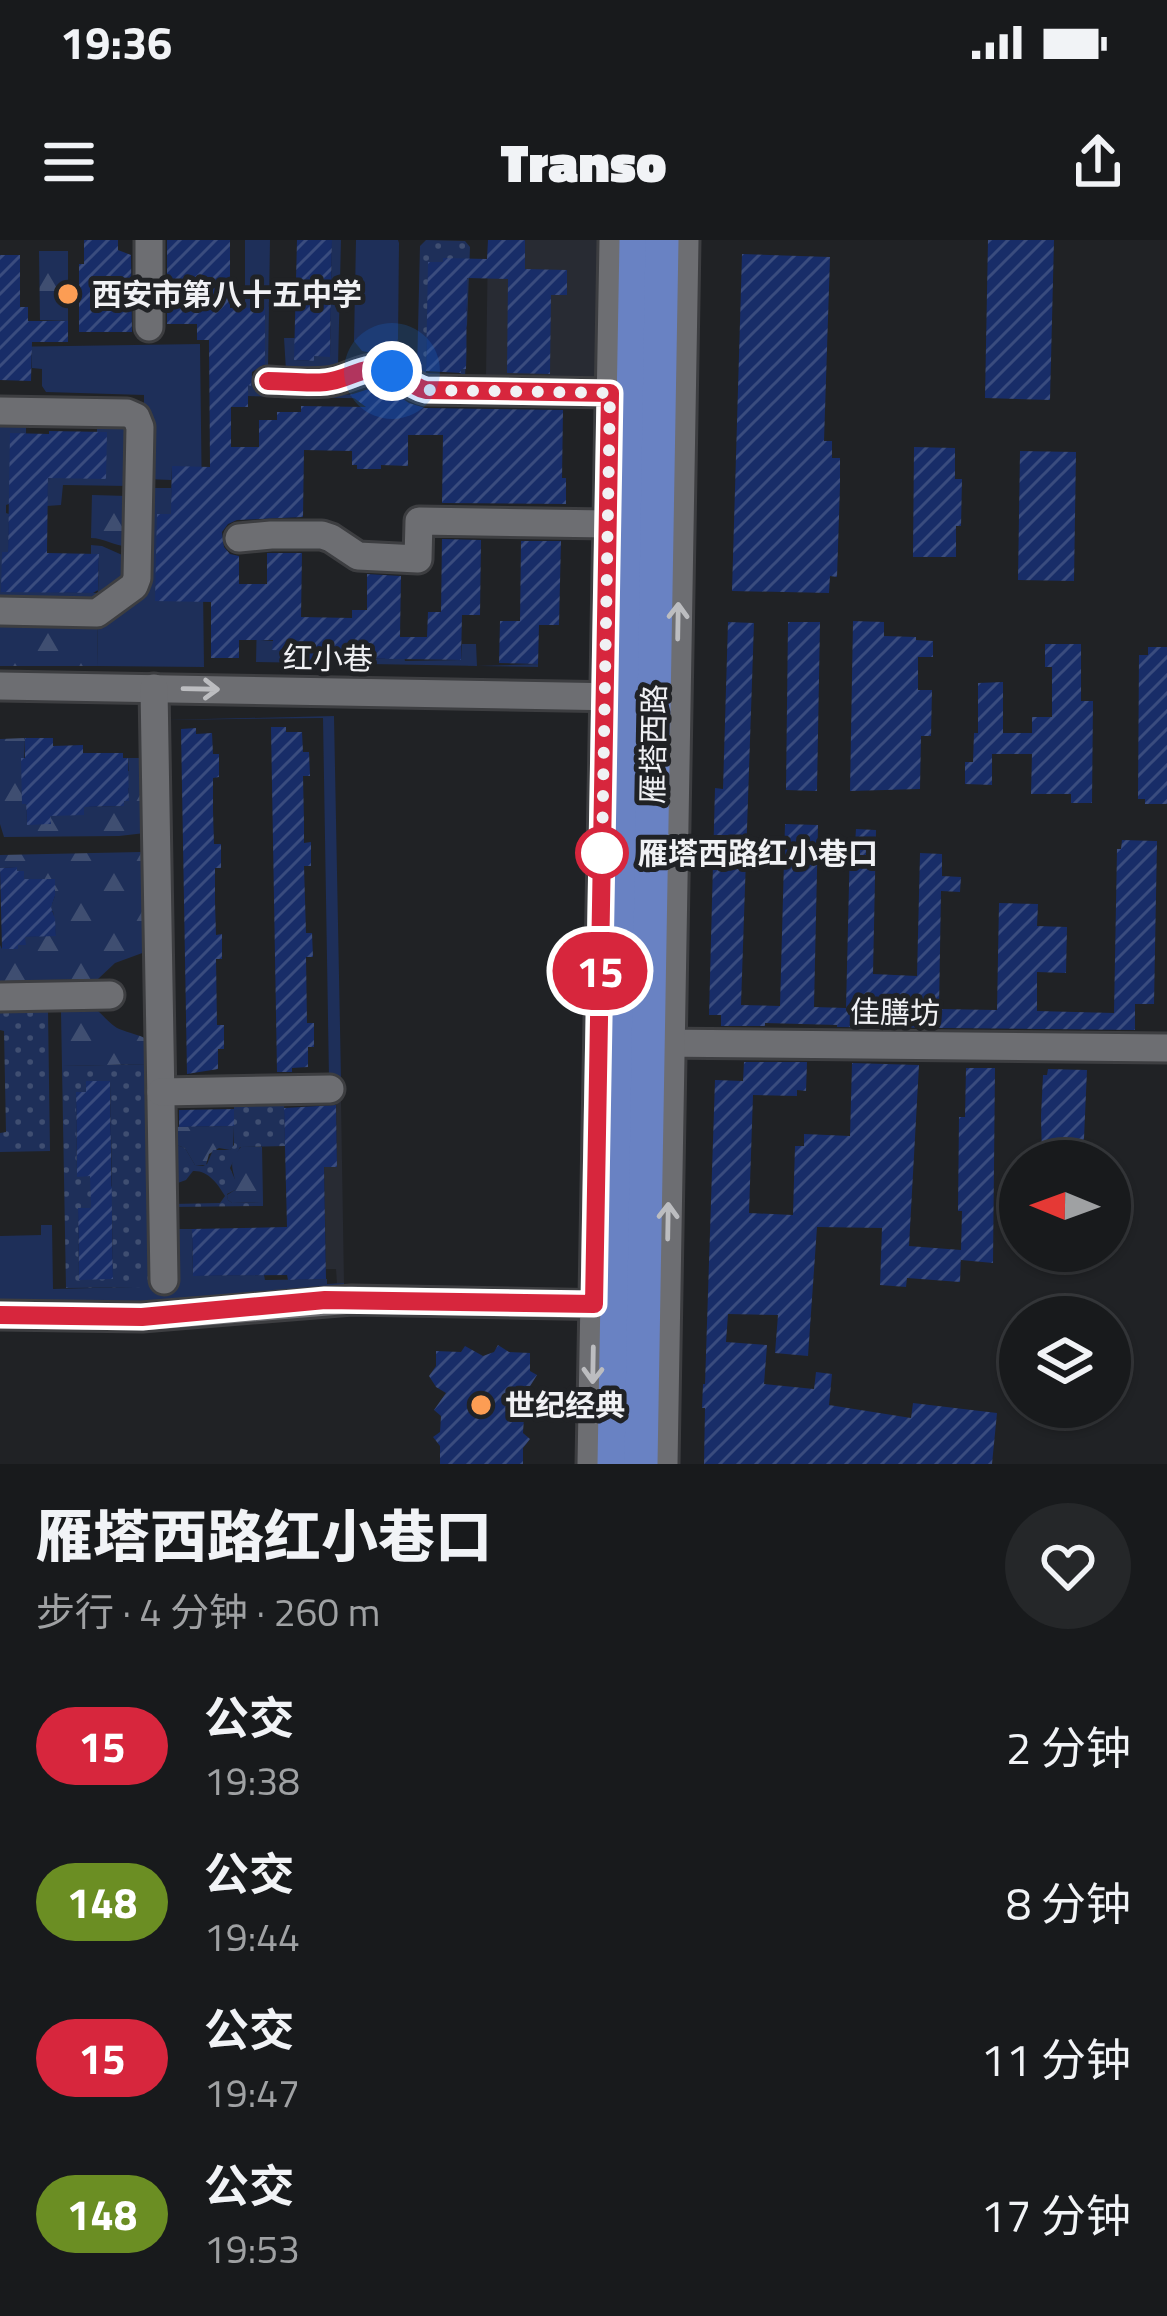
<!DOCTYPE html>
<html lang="zh">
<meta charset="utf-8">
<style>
:root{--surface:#181a1c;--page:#252729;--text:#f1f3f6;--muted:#9fa1a3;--line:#36383b}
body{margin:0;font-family:"Titillium Web","Noto Sans SC",sans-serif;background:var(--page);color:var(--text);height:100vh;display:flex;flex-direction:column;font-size:45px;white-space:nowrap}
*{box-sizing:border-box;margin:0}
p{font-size:39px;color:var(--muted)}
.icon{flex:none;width:66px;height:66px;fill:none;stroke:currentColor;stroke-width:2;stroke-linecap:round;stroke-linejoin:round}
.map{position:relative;height:1224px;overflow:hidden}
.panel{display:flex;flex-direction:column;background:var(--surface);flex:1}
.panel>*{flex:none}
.badge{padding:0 24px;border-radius:39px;font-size:42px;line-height:78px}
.needle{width:78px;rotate:271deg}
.controls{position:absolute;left:999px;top:900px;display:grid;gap:24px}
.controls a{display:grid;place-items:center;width:132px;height:132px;border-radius:50%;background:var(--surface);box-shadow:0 3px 9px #0004,0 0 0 3px var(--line);font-size:60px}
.you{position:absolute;width:60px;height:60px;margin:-30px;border:9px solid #fff;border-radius:50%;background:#1a73e8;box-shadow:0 0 0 18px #1a73e833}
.map>.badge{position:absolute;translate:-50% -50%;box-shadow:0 0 0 6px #fff}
.round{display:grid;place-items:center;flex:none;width:126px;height:126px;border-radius:63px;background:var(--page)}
.headline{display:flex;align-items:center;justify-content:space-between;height:204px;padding:0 36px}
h1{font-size:57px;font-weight:800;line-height:90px}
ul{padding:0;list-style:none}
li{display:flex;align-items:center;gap:36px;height:156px;padding:0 36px}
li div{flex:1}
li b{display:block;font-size:45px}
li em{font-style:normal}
li .badge{min-width:132px;font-weight:700;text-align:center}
.status{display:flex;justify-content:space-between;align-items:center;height:84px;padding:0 60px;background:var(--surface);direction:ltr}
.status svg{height:33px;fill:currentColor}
header{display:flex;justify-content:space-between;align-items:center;height:156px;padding:0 36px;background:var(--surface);font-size:54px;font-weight:800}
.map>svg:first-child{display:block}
.built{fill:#282b33}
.grass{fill:#1e2f59}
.forest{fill:url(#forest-firs)}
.park{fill:url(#park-dots);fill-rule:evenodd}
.building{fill:url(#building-hatch)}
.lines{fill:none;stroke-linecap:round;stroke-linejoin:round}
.minor-casing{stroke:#3d3e41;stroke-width:33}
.major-casing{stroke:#3d3e41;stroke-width:39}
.minor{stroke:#6d6e72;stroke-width:27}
.major{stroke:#6982c3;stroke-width:33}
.oneway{stroke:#bcbdc0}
.line-casing{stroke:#fff;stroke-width:27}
.line{stroke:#d7263d;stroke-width:18}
.walk{stroke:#f0f1f4;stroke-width:12;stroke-dasharray:0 21.6}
.poi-dot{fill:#fc9d54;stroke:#202225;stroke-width:4.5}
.stop-dot{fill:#fff;stroke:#d7263d;stroke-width:6}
.labels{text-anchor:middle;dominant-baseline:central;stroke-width:10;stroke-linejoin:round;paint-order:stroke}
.poi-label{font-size:30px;font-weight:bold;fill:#f0f1f4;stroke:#202225;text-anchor:start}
.street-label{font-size:30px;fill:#f0f1f4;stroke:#202225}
.stop-label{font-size:30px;font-weight:bold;fill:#f0f1f4;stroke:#202225;text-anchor:start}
</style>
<div class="status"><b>19:36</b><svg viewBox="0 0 49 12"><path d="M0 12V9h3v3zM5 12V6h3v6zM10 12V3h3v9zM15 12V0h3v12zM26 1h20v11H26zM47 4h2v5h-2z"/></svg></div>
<header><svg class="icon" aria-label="menu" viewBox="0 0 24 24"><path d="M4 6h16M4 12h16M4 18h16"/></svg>Transo<svg class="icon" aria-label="share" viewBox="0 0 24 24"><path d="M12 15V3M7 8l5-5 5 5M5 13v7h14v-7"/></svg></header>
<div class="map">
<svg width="1167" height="1224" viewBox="0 0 1167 1224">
<defs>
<pattern id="forest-firs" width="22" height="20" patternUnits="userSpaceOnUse" patternTransform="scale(3)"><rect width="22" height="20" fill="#1e2f59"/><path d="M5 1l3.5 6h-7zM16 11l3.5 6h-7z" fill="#3f4e71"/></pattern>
<pattern id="park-dots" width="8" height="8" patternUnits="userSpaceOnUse" patternTransform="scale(3)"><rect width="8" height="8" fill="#1e2f59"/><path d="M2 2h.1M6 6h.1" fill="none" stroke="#3f4e71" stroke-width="1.8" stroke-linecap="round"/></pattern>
<pattern id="building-hatch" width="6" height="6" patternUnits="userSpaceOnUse" patternTransform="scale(3)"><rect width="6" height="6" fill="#182d68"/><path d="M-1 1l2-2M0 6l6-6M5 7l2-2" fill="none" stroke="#3a4c7e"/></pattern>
</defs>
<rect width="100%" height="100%" fill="#202225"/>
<g class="built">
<path d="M488,0h111l-3,129 -2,12 -108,-4z"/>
<path d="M336,861h5l3,182 -7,1 -1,-15h-10l-2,-102 13,-1z"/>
</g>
<g class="grass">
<path d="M245,0h25l-2,130h-4l1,-61 -12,-1 -2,67 17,18 227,4v4l-250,-5z"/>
<path d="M332,0h9l-3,126 -2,5h-50l-2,-33h11v22l18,1 1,-5h16z"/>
<path d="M356,0h42l1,3 -1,96c-5,17 -22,15 -36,12l-8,-10z"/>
<path d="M200,104l4,323 -107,-1 1,-48 44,-31 5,-99h24v12l1,-33 -1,13 -25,-1 -2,-13v-71l-98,-3 -4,-6v-17l-10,-1v-15l-32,-6z"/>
<path d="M0,176l26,3v15l-17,70 -3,1v8l3,1 -1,38 -7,39 97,2 1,-38 -8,-1v-9l11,1 27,12 1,22 -35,27h-95z"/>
<path d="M128,180l-1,66 -64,-1 -2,20 -14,1 1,-36 49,-38v-11z"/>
<path d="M257,376h4v24l12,1v9l22,-3v9l11,1 1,4h8v-4l18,5 1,-4 51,1 1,-3h18l1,5 56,-1 1,-16h14l1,22 61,-2v3l-282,-5z"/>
<path d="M334,476l7,363h-12l-6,-361 -159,2z"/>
<path d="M41,985h11l1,64 120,-3v-57h19l1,47 71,-1 1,5 62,-1v5l17,-1v7l-152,13 -192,2v-69l41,-1z"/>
</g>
<g class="forest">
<path d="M39,11h29v70l-28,-1z"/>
<path d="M92,255l35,1 1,50c-12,1 -24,-8 -37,-8z"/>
<path d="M0,376l98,2 -1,48h-97z"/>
<path d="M25,498l-3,66h4l1,20h23v-17l34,-6 5,6 34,-1 1,-5 5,-1v-12l-5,-1 -1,-15 6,-1 -1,-13h18l-1,75 -26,3 -115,1 -4,-13v-85z"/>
<path d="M141,612l3,1 3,95 -2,4 -30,11 -17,16 -98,2v-36l2,4h15l1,-4 7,-1v-7l31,-2 -3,-24h-26l-1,-7h26l3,-8 -31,-17v-7l-7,-1 -1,-4 -16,1v-13z"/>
<path d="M61,771h37c8,7 14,16 24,19 27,10 27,3 29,34l-89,2z"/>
<path d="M234,886l-1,21 -3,3 -11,-2 -10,6 -3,11h-11l-10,-17 -14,-5v-16z"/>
<path d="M241,907h21l1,55 -31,1 -4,-3 -1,-5 8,-5c2,-20 -11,-24 6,-43z"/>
</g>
<g class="park">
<path d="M426,0l39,1 5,6 -5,131 -38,2 -10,-7 3,-127zM429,22h14l25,7 -1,10h-5l5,32 -5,1 5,16 -1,41h-5l-1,9h-18l-1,-4 -15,-1z"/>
<path d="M48,771l2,140 -50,1v-19l6,-1 -2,-101 -4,-1v-18z"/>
<path d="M151,824l4,223 -89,1 -4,-222zM110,841l2,105 -1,1 -21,-11h-13l-1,-83 10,-1zM78,968h34l1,71h-34z"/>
<path d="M284,859l1,47 -45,1 -10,21 7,16 -2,6 -8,4 1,6 4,3 31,-1v4l-90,1 -1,-3 48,-1 5,-7c-7,-12 -17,-26 -32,-25l-7,9 -14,5 -1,-42 14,5 10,17 8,1 4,-2 6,-14h17l4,-5v-45z"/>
</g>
<g class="building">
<path d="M84,0h34v10l13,5 1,77h-53v-68h5z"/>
<path d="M167,0h63v68h35v56l-13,8 -1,14 -3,-1v22h-17v40h28v-27h18v-8h24v-6l65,1 -16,-12 25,-8 11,1 23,15 16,5 138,2 -1,68h4v26l-124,-1 1,-68h-35v31l-27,-1v4h-24v-4h-5v-14l-48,-1 -1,67 -66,3 -9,4 -6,8 2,15 6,7 9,2v28h28v-31h35l-1,64 51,1v-8h15v-36l34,2 -1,61h27l1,-25h13l1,-73 39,1 -1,75h-18l-1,45 -127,-2v4l-28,-1v-4l-11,-1v-5l-23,-1 1,-10h-34v18h-28v-56l-56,-1 2,-87h14l1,-48 38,1 -1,-127h-12v-16h-30z"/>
<path d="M297,0h35l-2,117 -16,-1v5l-20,-1z"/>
<path d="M488,0h37v29l42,1v25h-16l-1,79 -43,-1 1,-94 -41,-1 -1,91h-5v4l-35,-2 2,-109h15v-4l44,1z"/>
<path d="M988,0h66l-4,160 -65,-2z"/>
<path d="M742,14l88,3 -6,184h8v17h8v28l-3,91 -7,-1 -1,17 -97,-2z"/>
<path d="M0,15h20v52h8v14h40v21h-36l-1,39 -31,-1z"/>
<path d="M49,191l58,1 -1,47 -58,-1 -1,75 52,1 -1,36 -5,3 -92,-1 1,-40h6l2,-119 39,1z"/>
<path d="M914,207l41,1v31h7l-1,47h-5v31h-43z"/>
<path d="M1020,211l56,1 -2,129 -56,-1z"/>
<path d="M521,301h40l-2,84h-20l-1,39 -39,-1 1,-42h20z"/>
<path d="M853,381l31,1v14l32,1v3l17,1v16h-15v33h14l-1,46h-10l-1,53 -70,2z"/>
<path d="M728,382l26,1 -13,382 39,1 5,-182 33,1 -4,182 32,1 4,-164h5l1,-15 20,1 -3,144 44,2 3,-123 22,1v22l19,1 -1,15 -19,-1 -2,118 58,1 2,-107 39,1 -1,22 30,1 -1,46 -29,-1v39l77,2 3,-164h4l1,-9 35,1 -3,163h-19v26l-298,-3v-2l-72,-2v3h-44v-11h-12l6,-227 8,1z"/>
<path d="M788,382h32l-3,169 -31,-1z"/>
<path d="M1045,404h36v57h12l-1,102h-21v-9h-40l1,-40h-40v31l-27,-1v-22h8l1,-29h4v-50l25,-1v51h29v-16h20v-50h-7z"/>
<path d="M1148,407h19v157h-22v-5h-7l1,-144h9z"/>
<path d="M271,487h15v5h16l1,20h6l1,24h-7l1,46v21l7,-1v24h-7l2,67h6l1,24h-7l1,66h7v24h-6v20l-16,1v4h-15z"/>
<path d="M196,488v6l16,-1 1,21h6v23l-6,1v33l1,33h7v24h-6v34l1,33 6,-1v25h-6l1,66h7v24h-6v20l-31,5 -6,-345z"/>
<path d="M25,498h28v8l30,-1v8h40v5h5l1,43h-5v5l-40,1v8l-34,1 1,8 -24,1 -1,-21h-4l-1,-46h4z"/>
<path d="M17,627v4h7v8h31v17l-4,11 4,12 1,17 -31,1 1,8h-8v4h-16l-2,-81z"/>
<path d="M744,822h63l-1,29 -9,-1v6l-44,-1 -4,118 44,2 2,-69h9v-12l46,2 2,-73 67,2 -10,181 52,4 1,-39h-4l1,-94h6l1,-49h29l-2,195 -32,-3v-4l-1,26 -53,-4 -1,9 -26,-2 2,-57 -65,-1 -9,129 -33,-3 3,-38 -50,-1 -2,28 41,3 -3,39 50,5 2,-17 16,2 -3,31 82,13 2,-15 84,10 -5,51h-288l1,-56h-3l1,-24h2l10,-304 28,1z"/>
<path d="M1048,829l39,1 -4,91h-41l-1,-45 2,-41h4z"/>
<path d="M86,841h24l3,198 -34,1 -1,-72h13l-1,-32 -13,1 -1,-85h10z"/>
<path d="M336,865l1,62h-13l2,112 -38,1 -1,-5 -94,1 -1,-47 95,-2 -3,-119z"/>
<path d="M234,869v17l-55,1v-17z"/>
<path d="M498,1105l11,7 21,1v18l7,4 -15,24 8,13 -6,5 -1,16 7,6 -7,9v16h-83v-18l-7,-9 7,-5 1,-16 -7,-6 12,-17 -10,-6 -7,-11 7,-10v-15l25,1 4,-6 18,10 11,-4z"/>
</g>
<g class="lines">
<g class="minor-casing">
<g id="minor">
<path d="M149,0v87"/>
<path d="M268,141c19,1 39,3 59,1 23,-2 38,-20 65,-11 14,5 19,16 34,19l184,3"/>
<path d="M0,171l127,2 9,4 4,10 -3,151 -3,8 -37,27 -97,-2"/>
<path d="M239,298l32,-3h51l9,3 27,18 60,3 1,-38 189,3"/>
<path d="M0,446l620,11"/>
<path d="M154,448l10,592"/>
<path d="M0,757l110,-2"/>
<path d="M656,803l511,5"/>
<path d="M161,852l169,-3"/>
<path d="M0,1075l142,2 210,-17 261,5"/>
<path d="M591,1224l22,-1224"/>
<path d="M664,1224l21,-1224"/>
</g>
</g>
<g class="major-casing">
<g id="major">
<path d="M614,1224l22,-1224"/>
<path d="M641,1224l21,-1224"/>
</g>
</g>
<use href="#minor" class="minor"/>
<use href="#major" class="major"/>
</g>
<defs><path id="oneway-shaft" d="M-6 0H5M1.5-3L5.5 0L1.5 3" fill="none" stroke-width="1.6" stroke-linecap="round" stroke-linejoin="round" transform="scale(3)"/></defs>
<g class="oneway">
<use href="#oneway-shaft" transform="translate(678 381) rotate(-89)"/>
<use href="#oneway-shaft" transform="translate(201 449) rotate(1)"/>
<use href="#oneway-shaft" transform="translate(668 981) rotate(-89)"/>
<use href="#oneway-shaft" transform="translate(593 1125) rotate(91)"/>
</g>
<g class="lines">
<g class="line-casing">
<path id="line" d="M0,1075l142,2 183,-17 269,4 16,-911 -184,-3c-15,-3 -20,-14 -33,-19 -28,-9 -43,9 -67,11 -19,2 -39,-1 -58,-1"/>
</g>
<use href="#line" class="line"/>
<path class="walk" d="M392,131l23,16 11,3 184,3 -8,460"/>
</g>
<g class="poi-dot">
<circle cx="68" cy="54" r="12"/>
<circle cx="481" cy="1165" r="12"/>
</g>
<circle class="stop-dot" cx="602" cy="613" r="24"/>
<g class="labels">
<g class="poi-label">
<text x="92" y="54">西安市第八十五中学</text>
<text x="505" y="1165">世纪经典</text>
</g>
<g class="street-label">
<text transform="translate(328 418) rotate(1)">红小巷</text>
<text transform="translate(653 504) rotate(-89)">雁塔西路</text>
<text transform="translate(895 772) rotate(1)">佳膳坊</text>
</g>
<g class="stop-label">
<text x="638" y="613">雁塔西路红小巷口</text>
</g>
</g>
</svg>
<div class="controls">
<a><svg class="needle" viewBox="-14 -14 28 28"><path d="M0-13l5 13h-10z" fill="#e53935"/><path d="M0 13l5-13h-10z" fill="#9fa1a3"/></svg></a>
<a><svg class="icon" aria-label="layers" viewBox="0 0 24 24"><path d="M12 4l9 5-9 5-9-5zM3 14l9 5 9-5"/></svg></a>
</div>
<div class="you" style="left:392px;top:131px"></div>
<b class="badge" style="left:600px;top:731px;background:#d7263d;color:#fff">15</b>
</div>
<section class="panel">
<div class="headline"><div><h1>雁塔西路红小巷口</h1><p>步行 · 4 分钟 · 260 m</p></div><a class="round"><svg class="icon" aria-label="heart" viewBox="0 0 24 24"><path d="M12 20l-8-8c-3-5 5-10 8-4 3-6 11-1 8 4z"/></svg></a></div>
<ul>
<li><span class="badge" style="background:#d7263d;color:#fff">15</span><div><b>公交</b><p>19:38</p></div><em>2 分钟</em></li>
<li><span class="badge" style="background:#6b8e23;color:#fff">148</span><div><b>公交</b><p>19:44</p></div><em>8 分钟</em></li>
<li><span class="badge" style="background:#d7263d;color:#fff">15</span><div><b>公交</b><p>19:47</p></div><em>11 分钟</em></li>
<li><span class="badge" style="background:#6b8e23;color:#fff">148</span><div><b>公交</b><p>19:53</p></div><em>17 分钟</em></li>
</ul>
</section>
